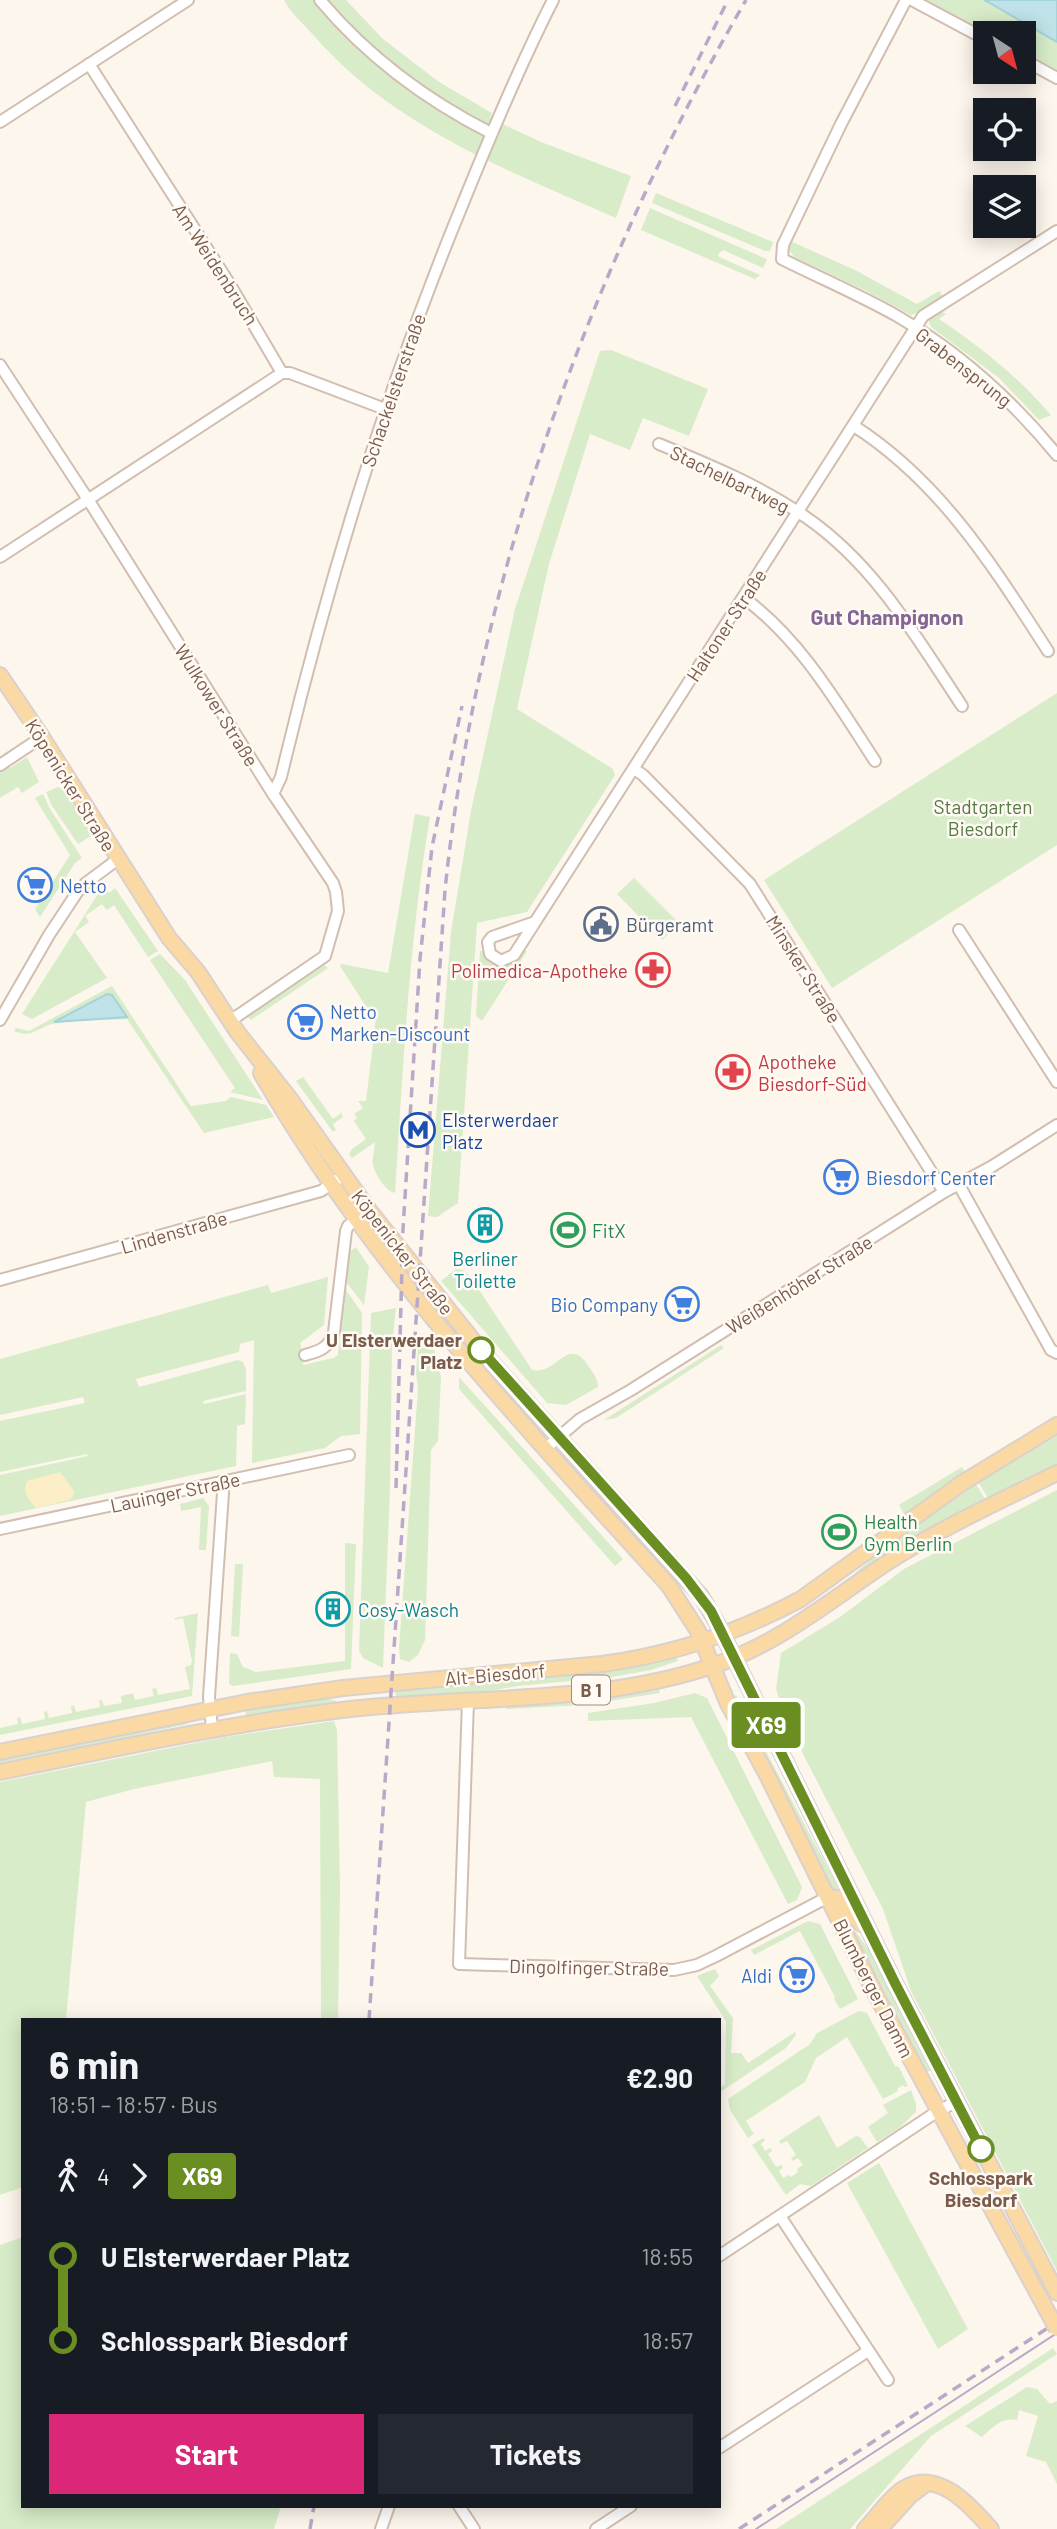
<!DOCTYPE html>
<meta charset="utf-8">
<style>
:root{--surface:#171b24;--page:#242831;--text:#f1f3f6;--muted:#9ea1a6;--accent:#db2777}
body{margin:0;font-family:Barlow,sans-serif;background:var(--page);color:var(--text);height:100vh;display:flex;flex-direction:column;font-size:26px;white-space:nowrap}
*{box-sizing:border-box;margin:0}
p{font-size:23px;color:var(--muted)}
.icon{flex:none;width:38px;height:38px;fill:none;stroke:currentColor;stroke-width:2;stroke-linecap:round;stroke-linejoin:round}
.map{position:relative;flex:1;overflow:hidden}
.details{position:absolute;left:21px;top:2018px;width:700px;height:490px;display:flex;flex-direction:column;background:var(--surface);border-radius:0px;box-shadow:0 4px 18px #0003}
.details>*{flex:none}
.badge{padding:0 14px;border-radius:5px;font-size:24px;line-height:46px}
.needle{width:46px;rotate:144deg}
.buttons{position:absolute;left:973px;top:21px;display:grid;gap:14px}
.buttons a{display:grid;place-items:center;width:63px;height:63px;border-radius:0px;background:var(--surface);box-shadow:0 4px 18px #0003;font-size:35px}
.map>.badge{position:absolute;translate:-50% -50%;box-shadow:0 0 0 4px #fff}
.legs{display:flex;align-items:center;gap:10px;height:77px;padding:0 28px;font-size:23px}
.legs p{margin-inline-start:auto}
.summary{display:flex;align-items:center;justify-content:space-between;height:119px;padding:0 28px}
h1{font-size:38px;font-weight:700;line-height:52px}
.button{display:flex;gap:14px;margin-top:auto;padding:14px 28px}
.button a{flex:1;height:80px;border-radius:0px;background:var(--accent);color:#fff;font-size:28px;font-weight:700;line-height:80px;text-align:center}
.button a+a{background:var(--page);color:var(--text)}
ul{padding:0 28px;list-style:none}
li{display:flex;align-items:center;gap:24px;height:84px;font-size:26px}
li i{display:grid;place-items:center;width:10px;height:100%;margin:0 9px;background:currentColor}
li i::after{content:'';width:18px;height:18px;margin:-9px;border:5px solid;border-radius:50%;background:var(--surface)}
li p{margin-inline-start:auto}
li:first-child i{background:linear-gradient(#0000 50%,currentColor 0)}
li:last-child i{background:linear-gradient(currentColor 50%,#0000 0)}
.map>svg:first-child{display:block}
.green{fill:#d8ecc9}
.sand{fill:#fcefc7}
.water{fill:#bfe3e8;stroke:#a5d3da;stroke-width:2}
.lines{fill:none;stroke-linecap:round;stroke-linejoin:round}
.minor-casing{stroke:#d1beb0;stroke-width:14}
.major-casing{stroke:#dad1cd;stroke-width:18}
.minor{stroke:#fff;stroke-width:10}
.major{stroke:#fbd9a5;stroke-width:14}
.tram{stroke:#b9a8c9;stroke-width:2}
.rail{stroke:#b9a8c9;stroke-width:3.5;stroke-dasharray:10 7;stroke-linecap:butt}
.major-bridge-casing{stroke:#dad1cd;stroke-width:18;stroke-linecap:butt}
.major-bridge{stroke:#fbd9a5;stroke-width:14}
.line-1-casing{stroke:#fff;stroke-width:16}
.line-1{stroke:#6b8e23;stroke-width:10}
.stop-1-dot{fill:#fff;stroke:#6b8e23;stroke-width:3.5}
.labels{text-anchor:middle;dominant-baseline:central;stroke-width:5;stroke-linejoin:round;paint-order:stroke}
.shield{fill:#fffaf3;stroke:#a28b7f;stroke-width:2}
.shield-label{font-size:18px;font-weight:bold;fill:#7a5c4d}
.street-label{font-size:19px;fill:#7a5c4d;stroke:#fffaf3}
.park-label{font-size:19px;fill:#537a41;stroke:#fffaf3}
.shop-label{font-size:19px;fill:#366cbe;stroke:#fffaf3;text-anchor:start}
.service-label{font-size:19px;fill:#4e5e75;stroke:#fffaf3;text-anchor:start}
.health-label{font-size:19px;fill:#be3a42;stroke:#fffaf3;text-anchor:end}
.transit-label{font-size:19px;fill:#164399;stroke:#fffaf3;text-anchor:start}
.leisure-label{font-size:19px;fill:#27864d;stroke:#fffaf3;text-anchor:start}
.culture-label{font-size:19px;fill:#0d838f;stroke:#fffaf3}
.stop-label{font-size:19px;font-weight:bold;fill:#7a5c4d;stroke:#fffaf3;text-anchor:end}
.neighbourhood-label{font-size:21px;font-weight:bold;fill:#846695;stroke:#fffaf3}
</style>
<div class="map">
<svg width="1057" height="2529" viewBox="0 0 1057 2529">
<rect width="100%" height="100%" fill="#fdf6ec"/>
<g class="green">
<path d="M284,0h62l37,39 56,43 53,31 -2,5 51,24 90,34 -15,42c-107,-47 -222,-91 -301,-181 -10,-12 -24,-23 -31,-37z"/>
<path d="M927,0h57l73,42v31l-33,-19v-21h-38z"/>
<path d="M656,193l117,49 -3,9h-5l-113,-48z"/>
<path d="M650,208l112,49 5,2 -4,9 -40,-18 -5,4 1,3 41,18 -5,4 -114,-49z"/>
<path d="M788,240l69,31 60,33 22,-13 4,5 -22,15 -10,4 -45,-24 -72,-34 -5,-8z"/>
<path d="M939,310l7,4 -7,5c42,28 79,58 112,96l-12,5 -40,-42 -68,-51 -2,-5 1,-5z"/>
<path d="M611,350l97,39 -19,47 -46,-18 -13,32 -40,-16 -41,130 -32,145 96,60 2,6 -88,137 -50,11 -19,280 -21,14 -9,-1 23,-284 20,-121 44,-202 85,-258z"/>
<path d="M1057,693v152l-225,143 -68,-108z"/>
<path d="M27,757l12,25 -17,11 -4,-6 -18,11v-27l8,-5 2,2z"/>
<path d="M58,787l6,3 30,44 -16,10 -26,-38 -6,-14z"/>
<path d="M43,794l7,15 32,49 -7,5 -35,54 -5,-8 35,-54 -35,-57z"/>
<path d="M415,814l15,3c-21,124 -27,250 -35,376 -10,-3 -19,-17 -22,-28 -1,-7 2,-17 2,-23l-23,16 -3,-4 3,-5 14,-10 -12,-18 3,-3 -3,-4 9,-6 -5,-7h8l11,-91 -10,-2 -27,-42 2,-2 46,9z"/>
<path d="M634,878l45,45 -17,17 -45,-46z"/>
<path d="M115,888l43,63 -10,6 -34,-52 -7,5 -5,-6 -17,12 4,6 -14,10 32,46 -75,41 -10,-5 76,-120 8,-5 3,4z"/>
<path d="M523,950l4,1 -45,70 -6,-5 4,-65h2c10,22 30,17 41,-1z"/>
<path d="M160,954l25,26 78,120 -33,-8 5,-4 -85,-128z"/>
<path d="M324,965l4,3 -77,52 -5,-4z"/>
<path d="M112,986l79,120 35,-5 5,-4 35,8 8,12 -70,16 -77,-114c-19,1 -62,1 -78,6 -14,5 -19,13 -35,6l2,-3 13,3z"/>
<path d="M303,1077l30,42 8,-6 2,4 -10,7 3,6 -3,2 -37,-51z"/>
<path d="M356,1247l13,20 -5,38 -17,-22 1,-30z"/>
<path d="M456,1269l7,1 7,6 62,94c25,6 36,-37 57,-3 5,7 9,12 9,20l-32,18 -19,-2 -106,-122z"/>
<path d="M328,1277l-4,48 -24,18 4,16 -1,6 30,-7 5,-3 6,-68 18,26 -2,121 -19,2 -16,12 -73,15 2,-123 -14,4 -1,8 -103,27 3,8 99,-27 5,2 3,7v22l-43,10 1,3 42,-10 -1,30 -8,2 -1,40 -236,50v-41l88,-19 -1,-2 -87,18v-51l85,-18 -2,-6 -83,18v-56l268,-74 3,8z"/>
<path d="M429,1297l108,124 -4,4 -111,-122z"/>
<path d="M396,1308l-4,37 -2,143 -7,180 -20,-10 -4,-8 12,-337z"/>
<path d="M423,1334l10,11 8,32 -3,64 -7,9 -6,190 -7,15 -9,7 -9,-3 -1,-11 19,-259 -2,-17 3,-37z"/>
<path d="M721,1345l3,3 -108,70 -12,2z"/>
<path d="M459,1377l164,182 -8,7 -156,-177z"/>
<path d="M1057,1435v32l-67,34 -12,-19z"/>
<path d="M962,1467l3,6 -61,41 -5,-9z"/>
<path d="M975,1483l12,19 -133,77 -2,-3c38,-35 80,-65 123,-93z"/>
<path d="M1057,1490v781l-146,-280 -28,-82 -96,-186 -11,-34 5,-36 59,-36 64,-48z"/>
<path d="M203,1498l6,8 -3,44h-7l2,-43 -20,4 -1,-7z"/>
<path d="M345,1543l11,1 -5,125 -118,17 -4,-2 1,-31 7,1 6,13 13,5 89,-11z"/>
<path d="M235,1564h8l-4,73 -8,-1z"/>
<path d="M198,1613l-6,83 -192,39v-7l18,-4 -1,-6 3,-1 2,7 23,-5 -1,-7 3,-1 2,7 23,-5 -1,-7 3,-1 2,7 24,-5 -1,-7h3l2,6 18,-3 -1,-7 12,-3 2,7 19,-4 -2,-7 4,-1 2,7 32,-6 -5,-22 6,-2 1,-4 -9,-43 -8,2v-2z"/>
<path d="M676,1656l2,5 -27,9 -39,7 -95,9 -42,8 -80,6 1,-9 205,-20z"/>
<path d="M659,1690l1,3 -76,12 -78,4 1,-3 86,-5z"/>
<path d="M695,1693l12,5 95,189 -5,13 -9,4 -97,-187 -103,4v-8l66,-10z"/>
<path d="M736,1695l105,198 -6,2 -103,-198z"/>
<path d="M326,1698l10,3 -1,4 -88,14 -2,-9z"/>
<path d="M187,1719l1,5c-63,13 -125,30 -188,42v-9z"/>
<path d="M334,1721l3,9 3,159 -2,130h-17l-1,-240 -46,-2 -2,-16 -138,28 -48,13 -20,217 -43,1v167l-23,8v-413l225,-45z"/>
<path d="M808,1921l12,3 38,75 -18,10 -6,-10 1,-2 -35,-66 -46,24 -3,-5z"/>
<path d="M855,1931l18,24 60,115 -6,2 -74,-140z"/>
<path d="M715,1969l4,7 -9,10 23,32 -2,35h10l7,10 47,-31 1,3 -10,13 -67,45v-5l6,-4 1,-63 -29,-45z"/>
<path d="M859,2011l8,2 28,53 4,1 9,19 -3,1 -2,-2 -6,4 1,2 -15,8 -36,-62 -31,21 -11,24 -59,39 8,13 -6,4 -18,-28 -2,-11 82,-55 7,-11z"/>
<path d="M911,2090l5,14v8l-17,16 -22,14 -9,-15 20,-14 -5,-8z"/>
<path d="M819,2115l18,33 19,-12 4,1 8,11 -57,38 -11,-2 -14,11 -34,-50 11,-7 2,2 -4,4 4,7 5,-3 2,3 -4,3 8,13 5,-2 2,2 -4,4 4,7 6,-3 2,2 7,-5 -1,-3 6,-4 -5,-7 -5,3 -2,-3 5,-3 -9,-14 -6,3 -2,-3z"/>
<path d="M879,2163l89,166 -30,20 -91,-166z"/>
<path d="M23,2237v269h258l-7,23h-274v-284z"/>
<path d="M1053,2348l4,6 -126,82 -81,93h-74z"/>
<path d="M1027,2387l10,2 13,15 7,-3v83l-11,-22 -20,-6 12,-40 -19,-6 -2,10c-16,-3 -24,7 -35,17l-17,-11z"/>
</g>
<path class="sand" d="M60,1472l14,19 -1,6 -4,3 -33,8c-8,-10 -14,-15 -9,-27z"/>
<g class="water">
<path d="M984,0h73v42l-69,-40z"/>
<path d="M107,994l5,1 15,22 -73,5z"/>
</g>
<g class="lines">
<g class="minor-casing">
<g id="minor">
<path d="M320,0c47,56 106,100 171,133"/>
<path d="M906,0l-65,124 -58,121 -1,14c38,19 78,36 115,57 62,36 115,84 160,139"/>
<path d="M912,0l73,39"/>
<path d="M1024,60l33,18"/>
<path d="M89,64l140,219 53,90"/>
<path d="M0,122l188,-122"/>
<path d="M0,365l89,136 184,293 60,89 3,9 2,19 -13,45 -95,65"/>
<path d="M282,373h8l95,36"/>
<path d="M854,426c87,56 139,140 194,225"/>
<path d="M659,444c51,21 102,42 148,74 68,47 110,120 155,188"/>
<path d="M0,557l282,-184"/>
<path d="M744,598c57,42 93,105 131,163"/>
<path d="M0,765l42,-28"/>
<path d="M634,769l9,6 107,109 194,308"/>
<path d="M273,794l8,-17c46,-193 103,-381 178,-564 29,-72 59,-144 94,-213"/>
<path d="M535,922l-43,15 -4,5 2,12 11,7 13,-6 409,-639 134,-85"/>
<path d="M959,930l98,152"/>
<path d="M0,1020l49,-85 29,-44 8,-8 32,-24"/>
<path d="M959,1185l92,165 6,3"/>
<path d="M0,1280l321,-89 23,-16"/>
<path d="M305,1355c15,-4 24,-7 29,-23l12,-101 2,-5 13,-10"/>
<path d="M545,1449l35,-30 51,-29 313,-198 47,-25 66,-42"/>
<path d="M0,1529l349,-74"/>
<path d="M468,1701l-9,263 215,6 23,-5 19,-9 112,-59"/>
<path d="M212,1729l-3,-32 14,-204 -1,-11"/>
<path d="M780,2216l108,164"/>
<path d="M719,2256l219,-145 18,-9"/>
<path d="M719,2448l149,-97"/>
<path d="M459,2506l15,23"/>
<path d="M381,2529l8,-23"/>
<path d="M596,2529l35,-23"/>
</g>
</g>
<g class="major-casing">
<g id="major">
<path d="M0,675l42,62 127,201 29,34 40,61 50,63 81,114 115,144 217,242 16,27 179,362 161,308"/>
<path d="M261,1073c111,193 260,349 408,513l29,45 30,73 39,71 109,220 170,314"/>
<path d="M0,1752l247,-50 96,-14 259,-24c70,-9 137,-32 199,-65l161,-116 95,-58"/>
<path d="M0,1772c114,-23 227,-48 342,-62 124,-15 254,-4 373,-45 65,-22 117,-66 173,-103 53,-34 112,-61 169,-89"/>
<path d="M828,1897l9,1 24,26"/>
<path d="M865,2529c11,-11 25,-32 38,-40 34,-22 68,17 88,40"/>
<path d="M880,2529l31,-34 15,-11"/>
</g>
</g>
<use href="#minor" class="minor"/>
<use href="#major" class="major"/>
<path class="tram" d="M756,2529l301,-196"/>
<g class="rail">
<path d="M675,106l53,-106"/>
<path d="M396,1488l7,-259 17,-270 12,-112 30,-141"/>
<path d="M369,2020l76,-1130c32,-310 145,-621 301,-890"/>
<path d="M310,2529l4,-23"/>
<path d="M739,2529l318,-207"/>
</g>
<g class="major-bridge-casing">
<path id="major-bridge" d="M1046,2309l11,20"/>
</g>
<use href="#major-bridge" class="major-bridge"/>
</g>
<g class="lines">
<g class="line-1-casing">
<path id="line-1" d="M481,1350l205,228 25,33 185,374 85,164"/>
</g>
<use href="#line-1" class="line-1"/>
</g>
<defs>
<g id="supermarket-ring" transform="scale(1.75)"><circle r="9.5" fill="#fffaf3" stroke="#3f7fe0" stroke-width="1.5"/><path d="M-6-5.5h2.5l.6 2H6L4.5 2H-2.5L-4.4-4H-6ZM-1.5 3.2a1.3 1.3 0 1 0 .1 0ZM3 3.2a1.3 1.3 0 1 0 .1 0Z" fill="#3f7fe0"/></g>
<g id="civic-ring" transform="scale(1.75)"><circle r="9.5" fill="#fffaf3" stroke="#5c6f8a" stroke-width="1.5"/><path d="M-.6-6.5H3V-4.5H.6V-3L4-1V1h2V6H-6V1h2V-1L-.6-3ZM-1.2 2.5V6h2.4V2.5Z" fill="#5c6f8a"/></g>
<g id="pharmacy-ring" transform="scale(1.75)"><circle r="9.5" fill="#fffaf3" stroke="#e0444e" stroke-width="1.5"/><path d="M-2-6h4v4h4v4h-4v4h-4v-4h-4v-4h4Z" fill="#e0444e"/></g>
<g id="metro-ring" transform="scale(1.75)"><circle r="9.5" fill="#fffaf3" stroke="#1a4fb4" stroke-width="1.5"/><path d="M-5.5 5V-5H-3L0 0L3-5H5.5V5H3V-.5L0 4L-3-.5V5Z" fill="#1a4fb4"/></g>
<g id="building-ring" transform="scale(1.75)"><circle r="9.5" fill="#fffaf3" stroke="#0f9aa8" stroke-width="1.5"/><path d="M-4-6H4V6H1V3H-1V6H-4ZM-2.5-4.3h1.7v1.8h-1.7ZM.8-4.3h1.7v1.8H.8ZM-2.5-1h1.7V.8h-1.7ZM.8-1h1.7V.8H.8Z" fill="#0f9aa8"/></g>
<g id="stadium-ring" transform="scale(1.75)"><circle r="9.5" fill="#fffaf3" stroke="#2e9e5b" stroke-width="1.5"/><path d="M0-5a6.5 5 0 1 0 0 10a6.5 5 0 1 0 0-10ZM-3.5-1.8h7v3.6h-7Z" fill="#2e9e5b"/></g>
</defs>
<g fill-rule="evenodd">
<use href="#supermarket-ring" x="35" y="885"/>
<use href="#civic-ring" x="601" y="924"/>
<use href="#pharmacy-ring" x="653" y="970"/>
<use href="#supermarket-ring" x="305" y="1022"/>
<use href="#pharmacy-ring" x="733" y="1072"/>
<use href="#metro-ring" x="418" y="1130"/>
<use href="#supermarket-ring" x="841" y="1177"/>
<use href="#building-ring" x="485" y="1225"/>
<use href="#stadium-ring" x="568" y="1230"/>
<use href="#supermarket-ring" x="682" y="1304"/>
<use href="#stadium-ring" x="839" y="1532"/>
<use href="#building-ring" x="333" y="1609"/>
<use href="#supermarket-ring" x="797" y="1975"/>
</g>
<g class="stop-1-dot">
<circle cx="481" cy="1350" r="12"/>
<circle cx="981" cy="2149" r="12"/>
</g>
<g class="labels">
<rect class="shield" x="572" y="1675.5" width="38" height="29" rx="5"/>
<g class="shield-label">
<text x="591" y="1690">B 1</text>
</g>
<g class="street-label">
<text transform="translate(216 264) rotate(57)">Am Weidenbruch</text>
<text transform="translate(964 367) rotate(38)">Grabensprung</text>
<text transform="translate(393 390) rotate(-71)">Schackelsterstraße</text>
<text transform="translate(730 479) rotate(26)">Stachelbartweg</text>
<text transform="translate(726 625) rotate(-57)">Haltoner Straße</text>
<text transform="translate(217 705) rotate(58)">Wulkower Straße</text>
<text transform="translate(71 785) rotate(58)">Köpenicker Straße</text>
<text transform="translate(804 969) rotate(58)">Minsker Straße</text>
<text transform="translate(174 1232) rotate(-16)">Lindenstraße</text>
<text transform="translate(403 1252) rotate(52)">Köpenicker Straße</text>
<text transform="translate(799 1284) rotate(-32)">Weißenhöher Straße</text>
<text transform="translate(175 1492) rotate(-12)">Lauinger Straße</text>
<text transform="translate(495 1674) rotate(-5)">Alt-Biesdorf</text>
<text transform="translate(589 1967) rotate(1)">Dingolfinger Straße</text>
<text transform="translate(874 1988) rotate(63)">Blumberger Damm</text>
</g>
<g class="park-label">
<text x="983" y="806">Stadtgarten<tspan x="983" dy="22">Biesdorf</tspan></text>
</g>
<g class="shop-label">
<text x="60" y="885">Netto</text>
<text x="330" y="1011">Netto<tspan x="330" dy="22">Marken-Discount</tspan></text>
<text x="866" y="1177">Biesdorf Center</text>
<text x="658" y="1304" text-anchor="end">Bio Company</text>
<text x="772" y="1975" text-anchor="end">Aldi</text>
</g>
<g class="service-label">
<text x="626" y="924">Bürgeramt</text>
</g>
<g class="health-label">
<text x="628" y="970">Polimedica-Apotheke</text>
<text x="758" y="1061" text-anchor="start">Apotheke<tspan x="758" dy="22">Biesdorf-Süd</tspan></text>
</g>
<g class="transit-label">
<text x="442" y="1119">Elsterwerdaer<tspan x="442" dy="22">Platz</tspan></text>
</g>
<g class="leisure-label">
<text x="592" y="1230">FitX</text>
<text x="864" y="1521">Health<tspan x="864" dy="22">Gym Berlin</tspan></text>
</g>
<g class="culture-label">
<text x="485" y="1258">Berliner<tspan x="485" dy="22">Toilette</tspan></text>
<text x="358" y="1609" text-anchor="start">Cosy-Wasch</text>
</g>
<g class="stop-label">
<text x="462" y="1339">U Elsterwerdaer<tspan x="462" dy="22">Platz</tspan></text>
<text x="981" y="2177" text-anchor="middle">Schlosspark<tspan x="981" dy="22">Biesdorf</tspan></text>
</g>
<g class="neighbourhood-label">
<text x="887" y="616">Gut Champignon</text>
</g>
</g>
</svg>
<div class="buttons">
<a><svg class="needle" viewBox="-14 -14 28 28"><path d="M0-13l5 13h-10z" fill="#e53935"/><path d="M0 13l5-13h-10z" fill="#9ea1a6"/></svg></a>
<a><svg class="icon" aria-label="locate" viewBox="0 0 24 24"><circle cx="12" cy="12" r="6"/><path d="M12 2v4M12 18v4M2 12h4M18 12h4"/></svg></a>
<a><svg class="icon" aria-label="layers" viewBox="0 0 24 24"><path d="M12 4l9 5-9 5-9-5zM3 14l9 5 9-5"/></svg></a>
</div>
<b class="badge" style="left:766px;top:1725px;background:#6b8e23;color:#fff">X69</b>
<section class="details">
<div class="summary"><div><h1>6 min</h1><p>18:51 – 18:57 · Bus</p></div><b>€2.90</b></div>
<div class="legs"><svg class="icon" aria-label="walk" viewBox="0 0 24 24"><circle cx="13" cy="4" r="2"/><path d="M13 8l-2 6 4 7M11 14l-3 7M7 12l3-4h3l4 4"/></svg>4<svg class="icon" aria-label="forward" viewBox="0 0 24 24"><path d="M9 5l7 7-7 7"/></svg><b class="badge" style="background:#6b8e23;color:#fff">X69</b></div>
<ul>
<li><i style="color:#6b8e23"></i><b>U Elsterwerdaer Platz</b><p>18:55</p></li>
<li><i style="color:#6b8e23"></i><b>Schlosspark Biesdorf</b><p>18:57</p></li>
</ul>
<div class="button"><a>Start</a><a>Tickets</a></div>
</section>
</div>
